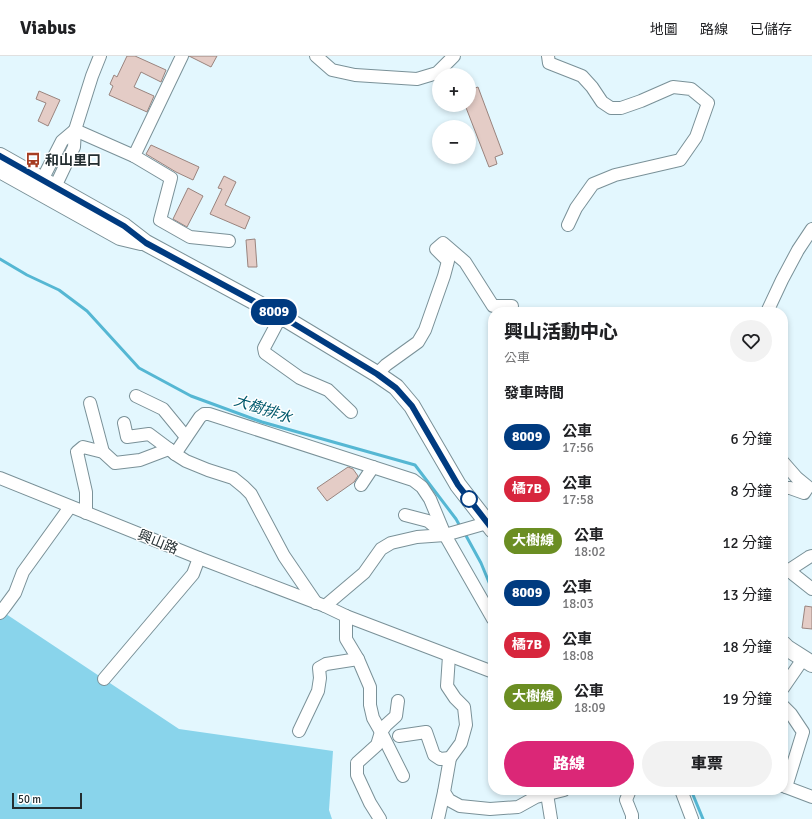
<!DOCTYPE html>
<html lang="zh-TW">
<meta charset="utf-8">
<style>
:root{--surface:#fff;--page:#f2f2f2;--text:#202124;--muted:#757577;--line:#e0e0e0;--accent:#db2777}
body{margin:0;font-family:Signika,"Noto Sans TC",sans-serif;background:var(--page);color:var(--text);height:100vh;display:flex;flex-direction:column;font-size:15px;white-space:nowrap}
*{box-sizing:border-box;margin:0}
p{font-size:13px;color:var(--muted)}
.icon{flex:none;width:22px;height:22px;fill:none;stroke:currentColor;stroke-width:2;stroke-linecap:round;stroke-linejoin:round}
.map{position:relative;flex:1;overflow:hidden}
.sheet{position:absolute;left:488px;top:251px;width:300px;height:488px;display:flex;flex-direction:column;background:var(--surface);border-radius:16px;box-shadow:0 2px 6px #0003}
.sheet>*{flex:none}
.badge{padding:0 8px;border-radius:13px;font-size:14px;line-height:26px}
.tools{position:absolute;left:432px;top:12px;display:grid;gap:8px}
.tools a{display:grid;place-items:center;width:44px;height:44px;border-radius:50%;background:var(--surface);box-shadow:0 2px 6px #0003;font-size:20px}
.scale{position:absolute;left:12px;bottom:10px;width:70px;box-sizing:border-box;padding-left:4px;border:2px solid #232d30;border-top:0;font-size:11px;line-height:14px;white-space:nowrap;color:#232d30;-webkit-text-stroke:3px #fff;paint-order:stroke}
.map>.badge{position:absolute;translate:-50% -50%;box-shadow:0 0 0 2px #fff}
h2{padding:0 16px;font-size:15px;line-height:36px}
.round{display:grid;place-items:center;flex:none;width:42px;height:42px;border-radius:21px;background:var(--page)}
.headline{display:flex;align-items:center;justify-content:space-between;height:68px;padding:0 16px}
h1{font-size:19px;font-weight:800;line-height:30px}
.button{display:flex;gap:8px;margin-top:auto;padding:8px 16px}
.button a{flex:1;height:46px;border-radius:24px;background:var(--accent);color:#fff;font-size:16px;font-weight:800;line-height:46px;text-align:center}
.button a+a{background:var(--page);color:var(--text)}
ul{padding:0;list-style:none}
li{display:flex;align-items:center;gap:12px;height:52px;padding:0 16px}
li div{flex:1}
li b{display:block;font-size:15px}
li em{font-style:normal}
li .badge{min-width:44px;font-weight:700;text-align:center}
header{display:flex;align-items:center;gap:24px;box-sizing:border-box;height:56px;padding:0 20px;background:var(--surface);border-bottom:1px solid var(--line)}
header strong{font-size:19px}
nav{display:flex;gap:22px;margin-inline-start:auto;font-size:14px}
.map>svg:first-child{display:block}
.green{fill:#89d4eb}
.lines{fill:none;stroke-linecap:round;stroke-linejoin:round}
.stream{stroke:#55b7d3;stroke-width:3}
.building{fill:#e4ccc6;stroke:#9a847e}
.minor-casing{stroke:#7a9198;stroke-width:14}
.major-casing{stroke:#7a9198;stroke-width:18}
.minor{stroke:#fff;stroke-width:12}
.major{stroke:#fff;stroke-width:16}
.line-casing{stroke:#fff;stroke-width:9}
.line{stroke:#003b80;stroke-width:6}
.stop-dot{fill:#fff;stroke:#003b80;stroke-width:2}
.labels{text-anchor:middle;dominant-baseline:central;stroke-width:3;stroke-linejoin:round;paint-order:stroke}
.poi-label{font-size:14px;font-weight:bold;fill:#232d30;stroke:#fff;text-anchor:start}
.street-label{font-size:14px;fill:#232d30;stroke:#fff}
.water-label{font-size:15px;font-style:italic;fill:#00586b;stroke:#fff}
</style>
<header>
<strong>Viabus</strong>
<nav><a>地圖</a><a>路線</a><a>已儲存</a></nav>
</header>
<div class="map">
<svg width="812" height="763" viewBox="0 0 812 763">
<rect width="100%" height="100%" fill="#e3f7fe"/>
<path class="green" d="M0,554l179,119 154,22 -4,59 3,9h-332z"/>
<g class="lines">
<g class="stream">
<path d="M0,203l27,16 32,15 28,21 52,57 52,28 71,26 153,43 41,54 5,9"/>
<path d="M464,476l17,31 12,29"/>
<path d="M691,734l12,29"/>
</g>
</g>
<g class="building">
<path d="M127,0h8l31,14 -5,12 -20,-10 -7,15 20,9 -7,16 -38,-17 4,-9 -3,-2 4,-9 3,2z"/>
<path d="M189,0h28l-6,11z"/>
<path d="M478,31l25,67 -8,3 2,7 -8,3 -24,-62h4v-15z"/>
<path d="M39,35l21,9 -12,26 -10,-5 8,-18 -10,-4z"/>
<path d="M151,89l48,22 -6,13 -17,-8 -30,-18z"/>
<path d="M224,120l12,6 -11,23 25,12 -5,12 -35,-15 12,-25 -4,-1z"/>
<path d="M188,132l15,8 -16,31 -14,-8z"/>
<path d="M255,183l2,28h-9l-2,-27z"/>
<path d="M348,411l5,2 5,7 -4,6 -27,19 -10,-13z"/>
<path d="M805,550l7,1v22l-10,-1z"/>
</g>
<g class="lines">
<g class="minor-casing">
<g id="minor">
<path d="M316,0l16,14 23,5 62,4 20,-6 17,-17"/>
<path d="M548,0l1,7 33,13 10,11 10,15 9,6h10l20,-7 32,-14 18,2 17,14 -12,34 -16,23 -65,15 -22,9 -17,24 -8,17"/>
<path d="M75,74l59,26 37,22 -11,42 30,17 39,4"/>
<path d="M134,100l48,-100"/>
<path d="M43,132l-1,-8 20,-39 13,-11"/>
<path d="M49,135l6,-4 19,-40 1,-17 17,-54 8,-20"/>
<path d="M767,256l15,-32 16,-30 14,-21"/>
<path d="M281,260l-17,32 1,5 35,25 28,12 23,22"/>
<path d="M377,318l9,-9 32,-23 7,-12 19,-54 4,-15 -12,-12 7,-6 22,19 28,44h19"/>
<path d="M136,340l27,13 23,28"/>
<path d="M90,347l13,49"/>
<path d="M124,367l3,14 22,-3 20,15 6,5 11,7 22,9 25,8 11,9 7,7 33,62 32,47"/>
<path d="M175,398l25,-37 4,-3h5l204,66 9,7 8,12 15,36 48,84"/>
<path d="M783,406l14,16 11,9 -4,6 -14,-5h-7"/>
<path d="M0,422l199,80 126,48 21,10 147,56"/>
<path d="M361,429l12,-18"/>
<path d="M86,457v-21l-9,-40 6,-5 20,5 12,11 25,-3 29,-11"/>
<path d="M405,459l23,6 15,12"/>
<path d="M788,514l24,19"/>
<path d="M783,518l26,-17 3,-1"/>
<path d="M325,550l39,-33 17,-24 10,-6 26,-6 28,-2 42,-12 6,-5"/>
<path d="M0,557l4,-5 11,-15 8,-21 47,-65"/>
<path d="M346,560v23l12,20 12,28v18l3,13 8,14 22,44"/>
<path d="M449,600l-2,30 8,12 9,9 2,18 -5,18 -11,15"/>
<path d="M104,623l89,-105 6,-16"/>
<path d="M783,632l20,-29"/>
<path d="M783,650l8,8 12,18 -17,55"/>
<path d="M299,675l19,-40 2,-13 -1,-10 7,-4 32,-5"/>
<path d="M399,680l27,-4 8,23 6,4 10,-1 -6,34 5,8 11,6 30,3 28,-2 18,-10 28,-7"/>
<path d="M783,730l29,11"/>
<path d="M630,734l-4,10 6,15v4"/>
<path d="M681,734l11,29"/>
<path d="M547,738l4,25"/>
<path d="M380,763l-10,-16 -13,-28v-12l20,-18 4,-13 5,-7 10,-9 2,-15"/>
<path d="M438,763l6,-27"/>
</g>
</g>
<g class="major-casing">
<g id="major">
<path d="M0,100l124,70 22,17 135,73 96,58 19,13 16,19 46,79 35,45"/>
<path d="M0,114l120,67 21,5"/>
<path d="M783,588l4,4 25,16"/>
</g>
</g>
<use href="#minor" class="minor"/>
<use href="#major" class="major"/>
</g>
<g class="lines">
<g class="line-casing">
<path id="line" d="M0,100l124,70 22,17 135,73 96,58 19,14 16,18 46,79 35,45"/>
</g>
<use href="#line" class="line"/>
</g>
<defs>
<g id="bus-bare" transform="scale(1.2)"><path d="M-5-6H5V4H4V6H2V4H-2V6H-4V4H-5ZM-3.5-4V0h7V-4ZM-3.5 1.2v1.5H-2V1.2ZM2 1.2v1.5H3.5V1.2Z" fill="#a63d22" stroke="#fff" stroke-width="2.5" paint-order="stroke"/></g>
</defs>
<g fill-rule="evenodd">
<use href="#bus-bare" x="33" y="104"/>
</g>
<circle class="stop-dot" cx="469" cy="443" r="8"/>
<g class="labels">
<g class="poi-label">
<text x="45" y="104">和山里口</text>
</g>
<g class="street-label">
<text transform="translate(158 486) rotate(22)">興山路</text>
</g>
<g class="water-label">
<text transform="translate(263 353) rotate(18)">大樹排水</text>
</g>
</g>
</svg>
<div class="tools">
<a>+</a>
<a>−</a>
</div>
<div class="scale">50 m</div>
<b class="badge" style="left:274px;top:256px;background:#003b80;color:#fff">8009</b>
<section class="sheet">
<div class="headline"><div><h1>興山活動中心</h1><p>公車</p></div><a class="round"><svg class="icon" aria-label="heart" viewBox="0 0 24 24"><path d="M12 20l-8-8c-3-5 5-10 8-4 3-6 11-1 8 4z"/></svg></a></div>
<h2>發車時間</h2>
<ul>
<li><span class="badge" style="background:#003b80;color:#fff">8009</span><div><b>公車</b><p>17:56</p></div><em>6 分鐘</em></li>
<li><span class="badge" style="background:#d7263d;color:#fff">橘7B</span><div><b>公車</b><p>17:58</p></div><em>8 分鐘</em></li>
<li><span class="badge" style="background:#6b8e23;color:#fff">大樹線</span><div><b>公車</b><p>18:02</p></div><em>12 分鐘</em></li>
<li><span class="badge" style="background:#003b80;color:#fff">8009</span><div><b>公車</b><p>18:03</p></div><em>13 分鐘</em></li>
<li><span class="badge" style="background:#d7263d;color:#fff">橘7B</span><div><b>公車</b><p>18:08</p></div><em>18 分鐘</em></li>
<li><span class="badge" style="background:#6b8e23;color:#fff">大樹線</span><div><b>公車</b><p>18:09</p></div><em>19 分鐘</em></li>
</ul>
<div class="button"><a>路線</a><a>車票</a></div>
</section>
</div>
